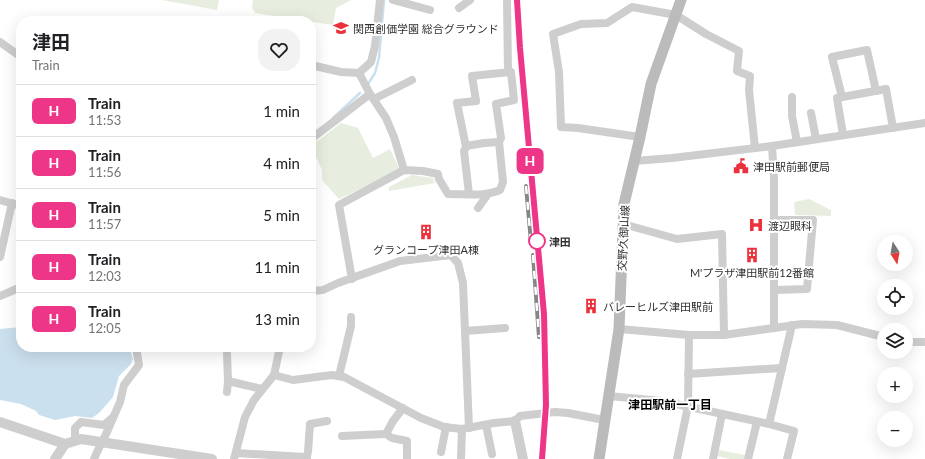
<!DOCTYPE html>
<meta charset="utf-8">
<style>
:root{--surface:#fff;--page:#f2f2f2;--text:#202124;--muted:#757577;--line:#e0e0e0}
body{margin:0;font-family:Lato,"Noto Sans JP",sans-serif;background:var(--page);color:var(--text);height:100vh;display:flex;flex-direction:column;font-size:15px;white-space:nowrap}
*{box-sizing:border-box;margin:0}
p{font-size:13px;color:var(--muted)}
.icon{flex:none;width:22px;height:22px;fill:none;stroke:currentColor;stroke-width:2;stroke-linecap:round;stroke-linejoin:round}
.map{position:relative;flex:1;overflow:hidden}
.panel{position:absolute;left:16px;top:16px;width:300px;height:336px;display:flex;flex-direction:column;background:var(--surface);border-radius:16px;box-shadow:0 4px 16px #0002}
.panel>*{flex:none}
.badge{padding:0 8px;border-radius:6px;font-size:14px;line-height:26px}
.needle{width:26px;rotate:169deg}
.tools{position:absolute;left:877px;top:235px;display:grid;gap:8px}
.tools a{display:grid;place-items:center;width:36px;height:36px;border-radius:50%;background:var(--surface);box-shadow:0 4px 16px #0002;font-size:20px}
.map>.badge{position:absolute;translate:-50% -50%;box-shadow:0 0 0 2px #fff}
.round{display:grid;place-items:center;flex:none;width:42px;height:42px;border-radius:16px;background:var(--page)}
.overview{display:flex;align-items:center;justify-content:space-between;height:68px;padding:0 16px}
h1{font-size:19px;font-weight:700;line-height:30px}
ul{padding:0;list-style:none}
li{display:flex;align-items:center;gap:12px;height:52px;padding:0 16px;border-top:1px solid var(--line)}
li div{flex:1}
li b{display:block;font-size:15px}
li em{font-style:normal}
li .badge{min-width:44px;font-weight:700;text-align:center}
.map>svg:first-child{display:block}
.green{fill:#e7eedf}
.water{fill:#cbe0ee}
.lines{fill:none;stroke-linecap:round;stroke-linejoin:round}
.stream{stroke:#cbe0ee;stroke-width:2.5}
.minor{stroke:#cecece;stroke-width:8}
.tertiary{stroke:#cecece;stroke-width:10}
.secondary{stroke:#bbb;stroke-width:11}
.rail-casing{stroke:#868686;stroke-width:4}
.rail{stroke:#fff;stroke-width:2.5;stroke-dasharray:8;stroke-linecap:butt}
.minor-bridge{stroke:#cecece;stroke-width:8}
.line-casing{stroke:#fff;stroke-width:9}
.line{stroke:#ee3689;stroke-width:6}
.stop-dot{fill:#fff;stroke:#ee3689;stroke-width:2}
.labels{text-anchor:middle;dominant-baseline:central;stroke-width:4;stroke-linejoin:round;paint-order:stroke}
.poi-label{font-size:11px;fill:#313131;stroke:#fff;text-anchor:start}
.street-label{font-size:11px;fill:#313131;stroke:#fff}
.stop-label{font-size:11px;font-weight:bold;fill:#313131;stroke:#fff;text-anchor:start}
.neighbourhood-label{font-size:12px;font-weight:bold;fill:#000;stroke:#fff}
</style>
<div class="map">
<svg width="925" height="459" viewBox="0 0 925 459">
<rect width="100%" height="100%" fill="#fff"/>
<g class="green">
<path d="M162,0h57l-2,10z"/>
<path d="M253,0h98l-15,8 -3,17 -78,-12 -3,-5z"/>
<path d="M341,123l17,5 15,30 17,-9 10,21 -61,29 -17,-19v-10l-11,-24z"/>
<path d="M412,175l21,3 2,5 -46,8v-4z"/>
<path d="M809,199l22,11v6l-36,-1 -1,-13z"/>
<path d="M719,450l26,5 -1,4h-14l-13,-3z"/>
</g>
<path class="water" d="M21,327v20h108l4,12 -2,5 -12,12 -6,21 -14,16 -7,5 -17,-2 -20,4 -16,-5 -3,-4 -15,-7 -21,-4v-71z"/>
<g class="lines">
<g class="stream">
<path d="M368,84l7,-11 4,-15 5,-58"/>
<path d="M333,118l27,-25"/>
</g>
<g class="minor">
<path d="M393,0l37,10"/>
<path d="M507,0l1,72"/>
<path d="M459,8l11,-8"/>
<path d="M0,42l21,15"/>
<path d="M311,65l30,7 18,1 12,-11 4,-16 5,-46"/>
<path d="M359,73l11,21 16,24 8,19 10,33"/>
<path d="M792,97v19l5,26"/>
<path d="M842,97l-10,-40 35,-7 9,41"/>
<path d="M374,99l38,-19"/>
<path d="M811,113l5,26"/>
<path d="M843,135l-6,-37 49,-9 7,39"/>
<path d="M640,137l-62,-9 -17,-1 -2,-55 -6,-38 28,-10 26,-1 25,-16 44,8 30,19 33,17 -2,20 13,5 -1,14 6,58"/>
<path d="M311,139l59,-45"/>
<path d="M466,146l18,-3 15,-1"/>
<path d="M772,146l2,33v149"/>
<path d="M634,161l38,-3 100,-12 153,-23"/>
<path d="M0,200l21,6"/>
<path d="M478,208l10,-14"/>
<path d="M623,224l54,15 45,-5 2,101"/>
<path d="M0,257l12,-54"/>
<path d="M352,279l-13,-74 65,-35 19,1 15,3 1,5 9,15c17,0 36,3 52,-4l3,-8 -4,-40 2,-4 -5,-34 18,-4 -3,-28 -39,4 4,25 -19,2 9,44 -2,4 5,43"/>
<path d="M774,290l33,-1 6,-69h-39"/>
<path d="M311,291l12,-1 15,-7 62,-22 51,-6 7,8 5,20 6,145"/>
<path d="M0,296l21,-9"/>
<path d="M619,329l70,6h35l78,-11 35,1 47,12"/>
<path d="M465,331l40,-3"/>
<path d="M906,342h19"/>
<path d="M227,353l1,28"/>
<path d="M688,374l93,-6"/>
<path d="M274,375l19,5 39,-5 12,2 77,41 23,9 18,2 32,-6 21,-2 5,-5 35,-4 13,1 36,7"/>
<path d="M339,376l12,-50v-9"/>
<path d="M227,392l1,-11 34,8"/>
<path d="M609,396l53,5 107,23 25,7 -7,28"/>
<path d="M403,408l-10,13 -7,13 6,4 15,3v18"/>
<path d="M769,424l23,-99"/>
<path d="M486,425l6,29"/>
<path d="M107,432l13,-30 4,-17 15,-20 -3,-18"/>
<path d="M342,436l44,-2"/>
<path d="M75,441v-13l6,-6 23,3 8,-7"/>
<path d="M441,452l5,-25"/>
<path d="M236,453l69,4 2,2"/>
<path d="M94,459l4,-9"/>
<path d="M234,459l11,-42 9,-17 20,-25 6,-28"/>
<path d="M306,459l2,-7 2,-28 17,-3"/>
<path d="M461,459l1,-30"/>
<path d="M677,459l11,-53 1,-71"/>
<path d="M713,459l9,-45"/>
<path d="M748,459l9,-37"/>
</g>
<g class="tertiary">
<path d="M515,421l8,38"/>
<path d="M0,422l65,22 16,-5 131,20"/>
<path d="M55,459l10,-15"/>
</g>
<path class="secondary" d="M599,459l20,-130 5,-125 16,-67 11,-53 30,-84"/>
<g class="rail-casing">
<g id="rail">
<path d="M517,0l3,48 24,266 2,91 -4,54"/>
<path d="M526,186l5,56"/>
<path d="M533,255l6,82"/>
</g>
</g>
<use href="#rail" class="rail"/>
<path class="minor-bridge" d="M98,450l9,-18"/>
</g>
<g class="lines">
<g class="line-casing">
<path id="line" d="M517,0l3,48 24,266 2,91 -4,54"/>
</g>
<use href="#line" class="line"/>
</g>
<defs>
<g id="school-bare" transform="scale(1.2)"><path d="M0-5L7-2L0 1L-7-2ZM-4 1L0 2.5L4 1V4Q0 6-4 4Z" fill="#eb313b" stroke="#fff" stroke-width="2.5" paint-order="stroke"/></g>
<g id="civic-bare" transform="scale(1.2)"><path d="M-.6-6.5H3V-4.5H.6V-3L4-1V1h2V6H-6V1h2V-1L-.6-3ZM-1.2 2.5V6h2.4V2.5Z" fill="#eb313b" stroke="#fff" stroke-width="2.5" paint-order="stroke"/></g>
<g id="hospital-bare" transform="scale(1.2)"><path d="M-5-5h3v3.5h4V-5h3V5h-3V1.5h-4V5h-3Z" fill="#eb313b" stroke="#fff" stroke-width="2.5" paint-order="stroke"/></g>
<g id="building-bare" transform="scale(1.2)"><path d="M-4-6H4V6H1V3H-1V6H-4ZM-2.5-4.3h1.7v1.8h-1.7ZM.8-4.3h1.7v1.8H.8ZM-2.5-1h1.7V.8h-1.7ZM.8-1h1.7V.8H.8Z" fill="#eb313b" stroke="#fff" stroke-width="2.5" paint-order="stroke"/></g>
</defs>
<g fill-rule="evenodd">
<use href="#school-bare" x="341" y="28"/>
<use href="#civic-bare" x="741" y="166"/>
<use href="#hospital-bare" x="756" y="225"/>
<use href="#building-bare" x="426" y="232"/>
<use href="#building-bare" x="752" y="255"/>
<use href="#building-bare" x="591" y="306"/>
</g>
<circle class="stop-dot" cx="537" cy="241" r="8"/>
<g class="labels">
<g class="poi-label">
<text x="353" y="28">関西創価学園 総合グラウンド</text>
<text x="753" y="166">津田駅前郵便局</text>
<text x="768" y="225">渡辺眼科</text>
<text x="426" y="249" text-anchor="middle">グランコープ津田A棟</text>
<text x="752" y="272" text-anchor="middle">M'プラザ津田駅前12番館</text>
<text x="603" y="306">バレーヒルズ津田駅前</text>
</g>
<g class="street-label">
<text transform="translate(623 238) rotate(-87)">交野久御山線</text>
</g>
<g class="stop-label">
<text x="549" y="241">津田</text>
</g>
<g class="neighbourhood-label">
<text x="670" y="404">津田駅前一丁目</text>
</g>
</g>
</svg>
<div class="tools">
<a><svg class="needle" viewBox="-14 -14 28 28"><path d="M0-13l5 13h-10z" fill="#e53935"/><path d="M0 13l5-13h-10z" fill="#757577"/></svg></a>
<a><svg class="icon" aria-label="locate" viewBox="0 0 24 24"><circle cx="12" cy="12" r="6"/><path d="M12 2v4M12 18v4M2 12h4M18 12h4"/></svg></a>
<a><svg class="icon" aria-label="layers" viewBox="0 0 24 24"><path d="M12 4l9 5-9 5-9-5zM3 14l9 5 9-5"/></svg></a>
<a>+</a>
<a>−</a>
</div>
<b class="badge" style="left:530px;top:161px;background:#ee3689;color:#fff">H</b>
<section class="panel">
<div class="overview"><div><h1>津田</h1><p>Train</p></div><a class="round"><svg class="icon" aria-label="heart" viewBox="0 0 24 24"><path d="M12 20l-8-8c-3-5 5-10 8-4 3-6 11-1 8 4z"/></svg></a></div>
<ul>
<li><span class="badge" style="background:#ee3689;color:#fff">H</span><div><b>Train</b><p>11:53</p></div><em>1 min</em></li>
<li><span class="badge" style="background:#ee3689;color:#fff">H</span><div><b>Train</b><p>11:56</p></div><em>4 min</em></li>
<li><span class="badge" style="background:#ee3689;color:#fff">H</span><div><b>Train</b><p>11:57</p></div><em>5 min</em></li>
<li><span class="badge" style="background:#ee3689;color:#fff">H</span><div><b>Train</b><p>12:03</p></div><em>11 min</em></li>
<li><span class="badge" style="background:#ee3689;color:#fff">H</span><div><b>Train</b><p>12:05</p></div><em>13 min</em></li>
</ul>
</section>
</div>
